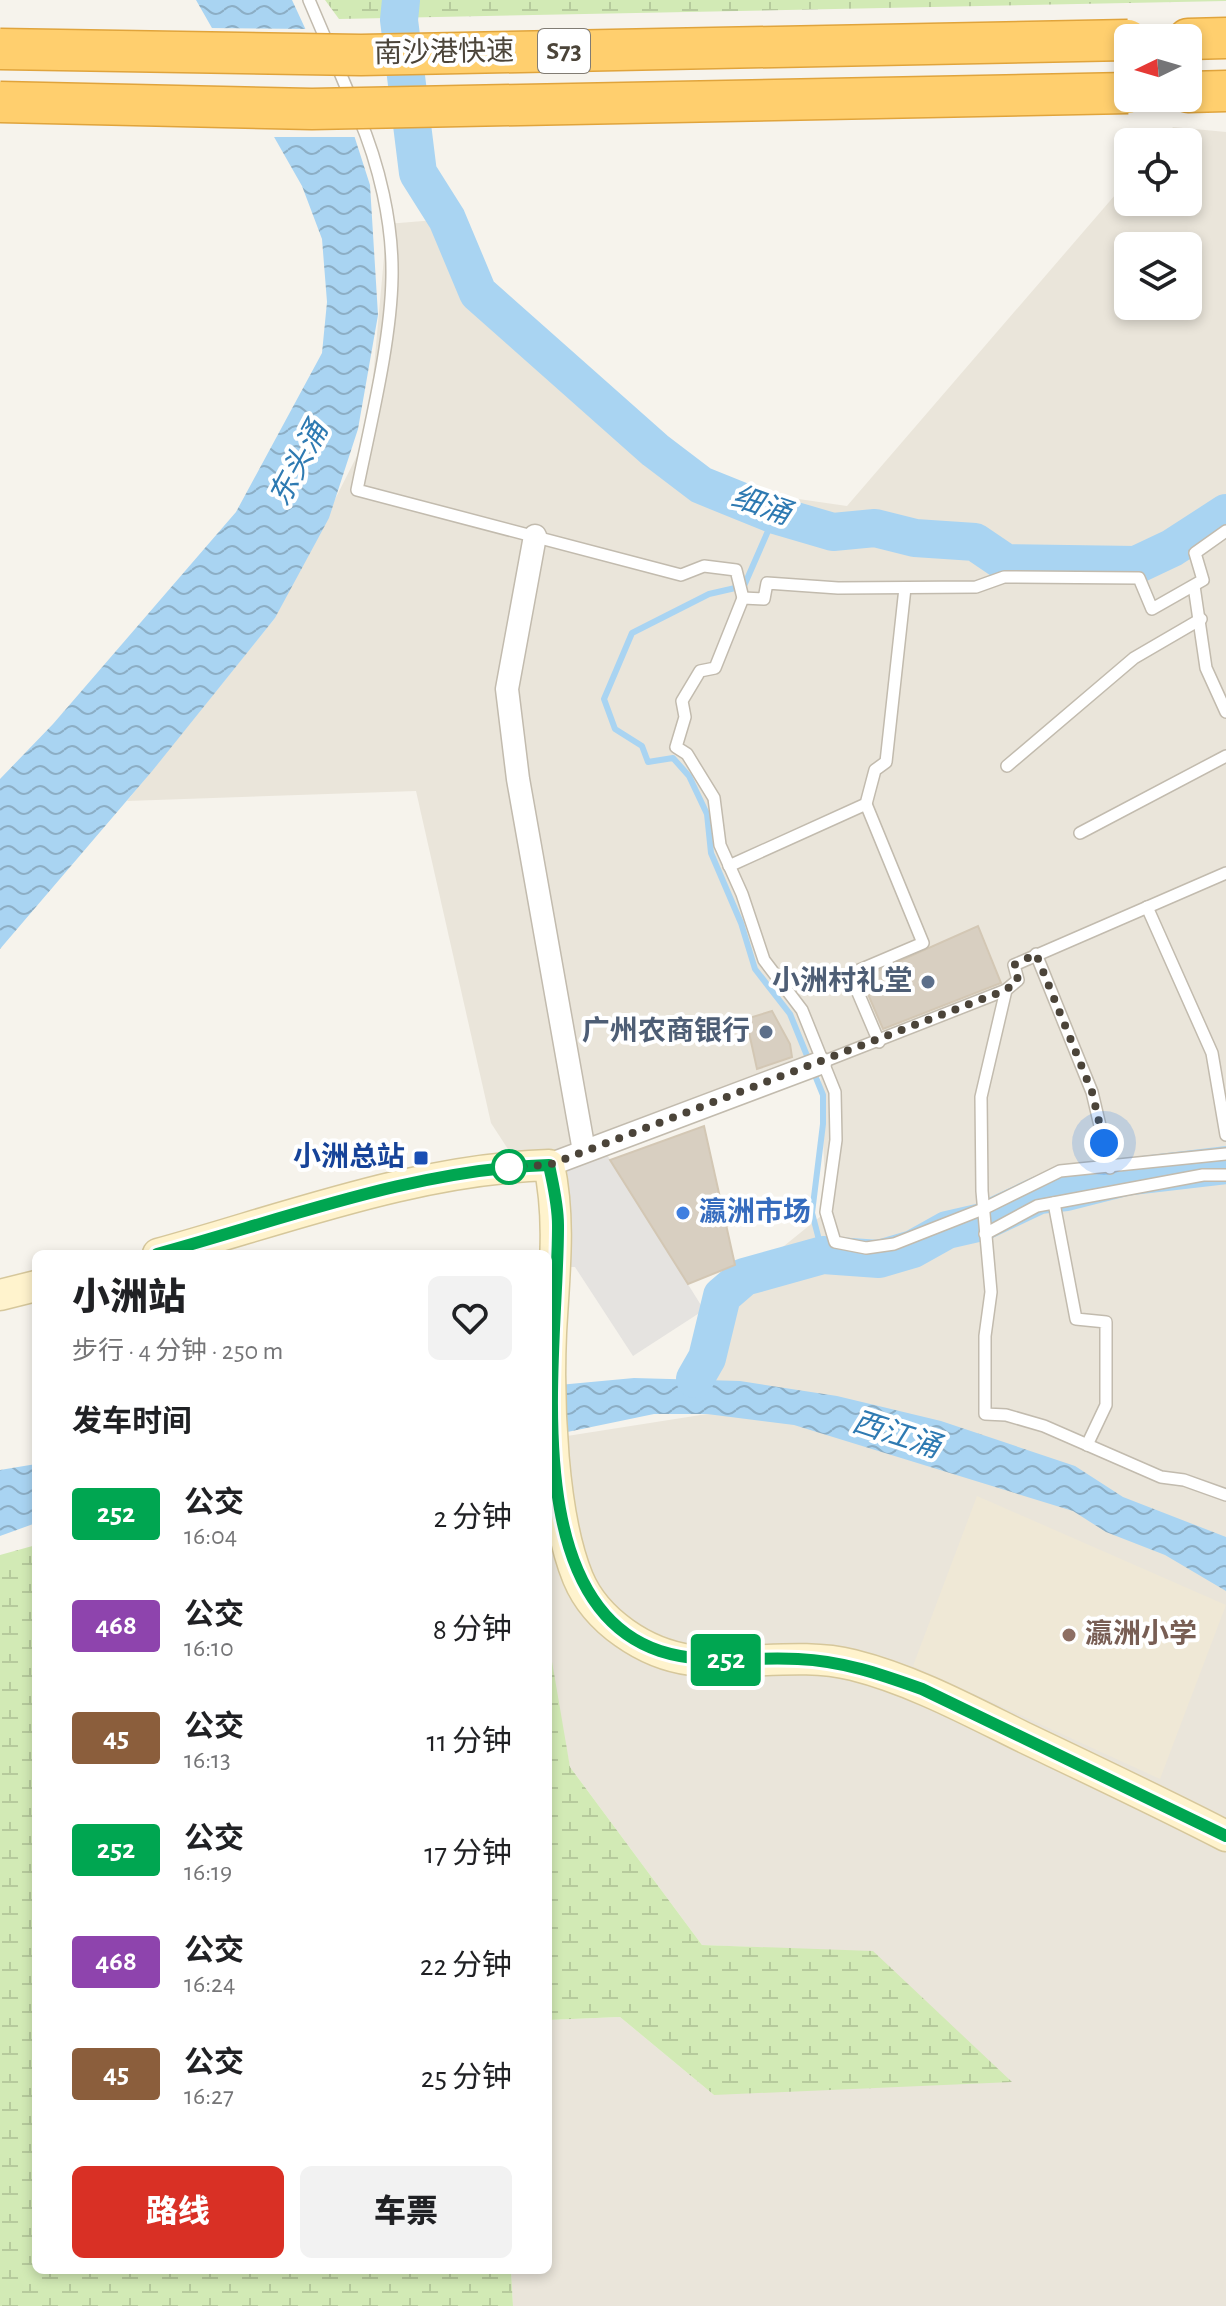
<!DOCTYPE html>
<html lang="zh">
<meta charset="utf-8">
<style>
:root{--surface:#fff;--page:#f2f2f2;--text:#202124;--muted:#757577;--accent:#d93025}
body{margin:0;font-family:"Alegreya Sans","Noto Sans SC",sans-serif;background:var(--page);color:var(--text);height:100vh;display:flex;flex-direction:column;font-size:30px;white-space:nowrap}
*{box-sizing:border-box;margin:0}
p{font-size:26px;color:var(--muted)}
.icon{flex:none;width:44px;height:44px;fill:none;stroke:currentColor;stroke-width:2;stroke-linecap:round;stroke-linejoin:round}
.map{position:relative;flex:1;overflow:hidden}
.side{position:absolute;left:32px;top:1250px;width:520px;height:1024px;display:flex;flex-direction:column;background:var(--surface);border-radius:12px;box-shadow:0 4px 12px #0003}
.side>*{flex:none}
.badge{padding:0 16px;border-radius:6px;font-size:28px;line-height:52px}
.needle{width:52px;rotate:265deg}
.buttons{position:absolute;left:1114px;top:24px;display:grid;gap:16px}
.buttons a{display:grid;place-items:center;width:88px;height:88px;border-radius:12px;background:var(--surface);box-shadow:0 4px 12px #0003;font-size:40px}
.you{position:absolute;width:40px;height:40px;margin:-20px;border:6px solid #fff;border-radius:50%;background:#1a73e8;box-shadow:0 0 0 12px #1a73e833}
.map>.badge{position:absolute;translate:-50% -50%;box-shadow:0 0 0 4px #fff}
h2{padding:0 40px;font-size:30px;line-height:72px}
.round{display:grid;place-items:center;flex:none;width:84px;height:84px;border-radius:12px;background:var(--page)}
.overview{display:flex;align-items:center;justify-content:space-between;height:136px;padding:0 40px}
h1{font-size:38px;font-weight:800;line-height:60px}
.button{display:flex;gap:16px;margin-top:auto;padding:16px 40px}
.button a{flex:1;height:92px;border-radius:12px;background:var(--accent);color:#fff;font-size:32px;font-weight:800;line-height:92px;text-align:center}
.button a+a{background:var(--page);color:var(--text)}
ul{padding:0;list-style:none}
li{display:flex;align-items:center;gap:24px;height:112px;padding:0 40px}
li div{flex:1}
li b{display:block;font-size:30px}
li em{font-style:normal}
li .badge{min-width:88px;font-weight:700;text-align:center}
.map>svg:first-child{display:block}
.residential{fill:#eae5da;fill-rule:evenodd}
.education{fill:#efe8d6}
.wetland{fill:url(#wetland-marsh)}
.parking{fill:#e5e3e0}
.water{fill:url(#water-waves)}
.pier{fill:#f6f3ec}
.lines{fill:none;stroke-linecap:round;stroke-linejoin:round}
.stream{stroke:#a9d4f2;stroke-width:6}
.river{stroke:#a9d4f2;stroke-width:38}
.building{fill:#d8cfc1;stroke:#d3c7b4;stroke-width:2}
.service-casing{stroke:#c2bbae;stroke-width:14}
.minor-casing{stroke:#c2bbae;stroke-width:25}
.secondary-casing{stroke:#d6c79b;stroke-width:33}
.motorway-casing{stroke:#e0a43c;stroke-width:43}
.service{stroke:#fff;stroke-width:11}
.minor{stroke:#fff;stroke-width:22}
.secondary{stroke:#fff3cd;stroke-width:30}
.motorway{stroke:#ffcf6e;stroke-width:40}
.motorway-bridge-casing{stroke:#e0a43c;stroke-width:43;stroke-linecap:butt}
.motorway-bridge{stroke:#ffcf6e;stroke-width:40}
.line-casing{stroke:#fff;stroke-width:18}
.line{stroke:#00a651;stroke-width:12}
.walk{stroke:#4b4439;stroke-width:8;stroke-dasharray:0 14.4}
.service-dot{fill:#5c6f8a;stroke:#fff;stroke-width:3}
.transit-dot{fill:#1a4fb4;stroke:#fff;stroke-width:3}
.stop-dot{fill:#fff;stroke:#00a651;stroke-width:4}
.shop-dot{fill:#3f7fe0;stroke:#fff;stroke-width:3}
.education-dot{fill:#8d6e63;stroke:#fff;stroke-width:3}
.labels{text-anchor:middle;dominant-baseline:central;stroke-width:8;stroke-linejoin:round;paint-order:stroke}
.shield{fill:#fff;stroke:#817c74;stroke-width:2}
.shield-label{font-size:26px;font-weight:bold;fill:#4b4439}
.street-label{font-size:28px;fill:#4b4439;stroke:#fff}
.service-label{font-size:28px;font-weight:bold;fill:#4e5e75;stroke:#fff;text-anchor:end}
.transit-label{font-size:28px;font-weight:bold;fill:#164399;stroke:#fff;text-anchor:end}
.shop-label{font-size:28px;font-weight:bold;fill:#366cbe;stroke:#fff;text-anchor:start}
.education-label{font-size:28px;font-weight:bold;fill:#785e54;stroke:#fff;text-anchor:start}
.water-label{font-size:30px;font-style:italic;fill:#2e7ab2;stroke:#fff}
</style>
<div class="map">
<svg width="1226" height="2306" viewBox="0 0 1226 2306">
<defs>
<pattern id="wetland-marsh" width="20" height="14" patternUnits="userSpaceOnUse" patternTransform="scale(2)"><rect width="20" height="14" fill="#d2eab5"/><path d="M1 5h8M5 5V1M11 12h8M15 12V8" fill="none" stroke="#b6ca9c"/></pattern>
<pattern id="water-waves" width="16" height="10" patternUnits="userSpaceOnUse" patternTransform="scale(2)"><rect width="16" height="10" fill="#a9d4f2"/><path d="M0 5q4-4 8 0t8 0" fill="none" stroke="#8caec5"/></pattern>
</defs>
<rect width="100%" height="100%" fill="#f6f3ec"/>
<path class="residential" d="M1173,127l53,5v2174h-713l-2,-36h37v-250l72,-3 94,78 159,-143 -171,-7 -132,-178 -22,-108v-220l159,-25 15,-118 104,-84 -6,-148 -301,102 -28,-43 -75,-332 -289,10 148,-183 93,-184 19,-210 60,-5 31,74 223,192 146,21 281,-326v22h60v-60h-27zM1128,246h60v60h-60z"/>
<path class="education" d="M977,1496l249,109 -66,174 -247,-113z"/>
<g class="wetland">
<path d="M325,0h901v1l-887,18z"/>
<path d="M36,1545v725h475l2,36h-513v-751z"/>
<path d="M548,1638l22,129 132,178 171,6 139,131 -298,13 -94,-78 -72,3z"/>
</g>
<path class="parking" d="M601,1145l103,165 -71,46 -58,-89h-20l-6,-102z"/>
<g class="water">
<path d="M196,0h96l61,132 17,53 8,130 -20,114 -29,89 -54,100 -122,152 -153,179v-170l53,-55 183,-212 86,-159 5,-51 -5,-63 -20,-53z"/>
<path d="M634,1378l106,3 97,15 104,25 134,45 48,31 103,40v54l-61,-36 -59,-23 -33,-21 -279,-86 -87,-11h-53l-106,22v-50z"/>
<path d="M36,1464v59l-36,13v-66z"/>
</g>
<path class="pier" d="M208,28l103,1 48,108h-89z"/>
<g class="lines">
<path class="stream" d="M775,515l-31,71 -35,8 -77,39 -28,66 11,30 27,17 6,16 25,-4 16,18 18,38 4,39 30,70 14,46 35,45 33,81v29l-11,89 11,42"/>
<g class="river">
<path d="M401,0l-2,20 19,153 29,46 31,74 177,157 46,35 74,30 58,17 42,-4 40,10 60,4 31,21 130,2 36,-17 54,-35"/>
<path d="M695,1379l12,-21 15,-62 22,-19 79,-22 56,4 34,-10 34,-19 35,-8 57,-27 27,-3 59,-15 101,-12"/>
</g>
</g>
<g class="building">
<path d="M978,926l23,57 -118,46 -22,-51z"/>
<path d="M772,1011l18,33 2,13 -35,12 -11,-50z"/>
<path d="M704,1126l31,139 -47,19 -78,-124z"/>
</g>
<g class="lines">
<g class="service-casing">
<g id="service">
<path d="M309,0l20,47"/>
<path d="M336,63l15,36"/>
<path d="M358,115c21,49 35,108 34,162 -1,65 -22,148 -35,213l324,85 23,-9 32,4 7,28"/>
<path d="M1226,531l-31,22 8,27 -51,29 -13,-31 -135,-1 -28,10 -138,1 -71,-5 -3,16 -21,-1 -28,70 -15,3 -18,30 3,16 -9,30 11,7 27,44 6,47 22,49 22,66 38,50 33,82 1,48 -10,72 9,30 31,6 28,-4 89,-35 77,-38 166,-17"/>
<path d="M1194,586l12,82 20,44"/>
<path d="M1007,766l127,-108 67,-39"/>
<path d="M866,804l57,139 -73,31 29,68"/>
<path d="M1080,833l146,-77"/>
<path d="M729,866l137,-62 9,-34 11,-8 19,-174"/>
<path d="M1226,873l-212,92 4,15 -12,10 -25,107 1,94 9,101 -6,44v78l21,1 38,11 117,51 23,3 42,15"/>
<path d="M1147,907l65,146 14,82"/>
<path d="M1036,954l56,138 18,76"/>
<path d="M820,1063l186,-73"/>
<path d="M1054,1203l22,116 30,3v83l-19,40"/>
<path d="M985,1234l52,-28 166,-31h23"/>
</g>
</g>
<g class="minor-casing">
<g id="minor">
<path d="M535,536l-28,153 11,90 66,372"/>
<path d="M549,1165l271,-102"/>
</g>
</g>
<g class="secondary-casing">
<g id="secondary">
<path d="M158,1254c127,-35 257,-85 391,-89 12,56 5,111 2,168 -3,68 1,182 27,245 18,43 67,76 113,82 54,6 108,-8 162,5 60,15 117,46 172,73 67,32 135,64 201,98"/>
<path d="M0,1295l36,-9"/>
</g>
</g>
<g class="motorway-casing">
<g id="motorway">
<path d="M1188,39l38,-1"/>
<path d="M1188,92l38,-1"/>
</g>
</g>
<use href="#service" class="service"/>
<use href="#minor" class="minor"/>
<use href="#secondary" class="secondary"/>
<use href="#motorway" class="motorway"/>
<g class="motorway-bridge-casing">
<g id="motorway-bridge">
<path d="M0,49l361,6 767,-15"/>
<path d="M0,102l312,7 816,-16"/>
</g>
</g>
<use href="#motorway-bridge" class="motorway-bridge"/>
</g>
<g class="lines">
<g class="line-casing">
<path id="line" d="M157,1254c128,-35 258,-85 392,-89 4,20 9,39 9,60 1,118 -45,377 102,426 46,15 91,5 138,8 45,2 82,15 124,30l304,147"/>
</g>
<use href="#line" class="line"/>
<path class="walk" d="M509,1167l40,-2 457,-175 12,-10 -4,-15 22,-11 56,138 12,51"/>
</g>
<g class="service-dot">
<circle cx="928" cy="982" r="8"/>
<circle cx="766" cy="1032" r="8"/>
</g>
<rect class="transit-dot" x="413" y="1150" width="16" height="16" rx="4"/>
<circle class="stop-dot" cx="509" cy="1167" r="16"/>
<circle class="shop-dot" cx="683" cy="1213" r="8"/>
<circle class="education-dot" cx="1069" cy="1635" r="8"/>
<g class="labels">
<rect class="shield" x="538" y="29" width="52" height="44" rx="6"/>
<g class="shield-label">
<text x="564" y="51">S73</text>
</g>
<g class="street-label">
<text transform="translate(444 53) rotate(-1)">南沙港快速</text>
</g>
<g class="service-label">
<text x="912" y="982">小洲村礼堂</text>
<text x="750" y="1032">广州农商银行</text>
</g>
<g class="transit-label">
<text x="405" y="1158">小洲总站</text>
</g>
<g class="shop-label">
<text x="699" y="1213">瀛洲市场</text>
</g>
<g class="education-label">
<text x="1085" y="1635">瀛洲小学</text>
</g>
<g class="water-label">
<text transform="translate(299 464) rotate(-62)">东头涌</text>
<text transform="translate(761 506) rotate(19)">细涌</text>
<text transform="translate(896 1435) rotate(18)">西江涌</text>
</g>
</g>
</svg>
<div class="buttons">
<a><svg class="needle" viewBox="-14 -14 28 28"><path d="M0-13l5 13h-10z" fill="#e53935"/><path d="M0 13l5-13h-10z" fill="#757577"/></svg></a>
<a><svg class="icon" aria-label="locate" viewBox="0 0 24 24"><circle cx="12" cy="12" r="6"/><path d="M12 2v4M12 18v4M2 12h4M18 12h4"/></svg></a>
<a><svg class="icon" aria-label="layers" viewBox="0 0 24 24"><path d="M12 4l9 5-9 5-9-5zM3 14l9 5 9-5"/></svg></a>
</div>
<div class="you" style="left:1104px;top:1143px"></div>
<b class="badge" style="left:726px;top:1660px;background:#00a651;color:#fff">252</b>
<section class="side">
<div class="overview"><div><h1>小洲站</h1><p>步行 · 4 分钟 · 250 m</p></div><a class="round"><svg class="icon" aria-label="heart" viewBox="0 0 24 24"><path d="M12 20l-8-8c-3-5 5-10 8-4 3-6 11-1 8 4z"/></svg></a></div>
<h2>发车时间</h2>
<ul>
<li><span class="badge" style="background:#00a651;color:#fff">252</span><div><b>公交</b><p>16:04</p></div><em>2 分钟</em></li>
<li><span class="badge" style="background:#8e44ad;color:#fff">468</span><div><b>公交</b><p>16:10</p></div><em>8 分钟</em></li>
<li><span class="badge" style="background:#8b5e3c;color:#fff">45</span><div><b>公交</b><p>16:13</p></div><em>11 分钟</em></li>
<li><span class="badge" style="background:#00a651;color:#fff">252</span><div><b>公交</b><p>16:19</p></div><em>17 分钟</em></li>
<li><span class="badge" style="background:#8e44ad;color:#fff">468</span><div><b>公交</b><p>16:24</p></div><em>22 分钟</em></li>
<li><span class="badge" style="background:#8b5e3c;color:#fff">45</span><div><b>公交</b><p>16:27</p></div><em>25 分钟</em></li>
</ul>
<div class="button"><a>路线</a><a>车票</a></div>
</section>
</div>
